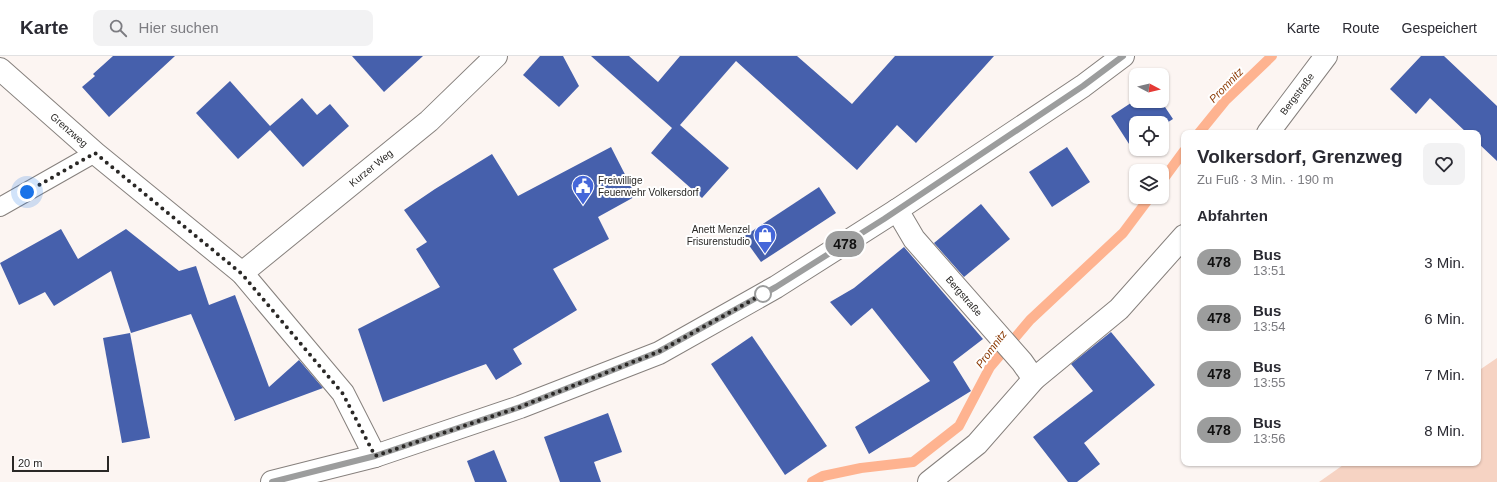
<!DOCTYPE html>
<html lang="de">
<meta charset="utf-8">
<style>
:root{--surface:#fff;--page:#f2f2f3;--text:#2b2b33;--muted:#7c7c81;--line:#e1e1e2}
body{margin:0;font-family:Arial,sans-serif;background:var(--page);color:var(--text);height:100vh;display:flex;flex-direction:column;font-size:15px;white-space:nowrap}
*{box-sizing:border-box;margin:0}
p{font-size:13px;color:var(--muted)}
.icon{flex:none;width:22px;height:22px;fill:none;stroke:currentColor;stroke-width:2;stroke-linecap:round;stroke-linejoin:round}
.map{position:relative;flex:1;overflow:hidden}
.drawer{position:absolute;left:1181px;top:74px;width:300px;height:336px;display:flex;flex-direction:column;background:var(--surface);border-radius:8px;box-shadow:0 1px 3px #0004}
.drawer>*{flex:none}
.badge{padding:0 8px;border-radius:13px;font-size:14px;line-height:26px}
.needle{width:26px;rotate:97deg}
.buttons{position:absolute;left:1129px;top:12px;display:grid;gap:8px}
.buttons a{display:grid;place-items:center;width:40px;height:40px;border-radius:8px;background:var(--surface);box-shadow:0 1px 3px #0004;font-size:20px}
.scale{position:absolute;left:12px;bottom:10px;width:97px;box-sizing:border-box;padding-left:4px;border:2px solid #2a2826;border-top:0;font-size:11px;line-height:14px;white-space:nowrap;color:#2a2826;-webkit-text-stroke:3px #fff;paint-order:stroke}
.you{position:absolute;width:20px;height:20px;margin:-10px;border:3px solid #fff;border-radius:50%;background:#1a73e8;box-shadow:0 0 0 6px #1a73e833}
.map>.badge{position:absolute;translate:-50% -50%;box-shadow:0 0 0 2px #fff}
h2{padding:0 16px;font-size:15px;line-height:36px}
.round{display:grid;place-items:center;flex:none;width:42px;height:42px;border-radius:8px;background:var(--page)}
.summary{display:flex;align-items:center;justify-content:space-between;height:68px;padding:0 16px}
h1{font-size:19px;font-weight:800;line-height:30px}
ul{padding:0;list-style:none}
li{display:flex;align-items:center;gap:12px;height:56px;padding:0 16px}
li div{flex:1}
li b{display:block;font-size:15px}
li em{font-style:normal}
li .badge{min-width:44px;font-weight:700;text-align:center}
header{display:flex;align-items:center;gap:24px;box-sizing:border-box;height:56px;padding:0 20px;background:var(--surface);border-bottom:1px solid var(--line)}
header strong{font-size:19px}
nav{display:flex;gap:22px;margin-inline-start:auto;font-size:14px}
.search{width:280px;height:36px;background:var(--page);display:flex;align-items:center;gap:10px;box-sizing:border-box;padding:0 14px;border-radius:8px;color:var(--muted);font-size:15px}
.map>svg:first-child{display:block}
.green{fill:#f6d3c3}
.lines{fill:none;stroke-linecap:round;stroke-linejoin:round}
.stream{stroke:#feb390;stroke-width:10}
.building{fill:#4660ac}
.service-casing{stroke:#86807d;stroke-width:20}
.minor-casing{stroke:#86807d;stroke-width:24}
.secondary-casing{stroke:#86807d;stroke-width:24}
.service{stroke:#fff;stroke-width:18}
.minor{stroke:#fff;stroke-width:22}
.secondary{stroke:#fff;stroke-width:22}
.line-casing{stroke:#fff;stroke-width:9}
.line{stroke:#9c9d9d;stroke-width:6}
.walk{stroke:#2a2826;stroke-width:4;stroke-dasharray:0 7.2}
.stop-dot{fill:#fff;stroke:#9c9d9d;stroke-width:2}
.labels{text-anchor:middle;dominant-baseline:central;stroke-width:4;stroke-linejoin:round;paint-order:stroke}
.street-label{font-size:10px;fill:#2a2826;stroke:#fff}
.poi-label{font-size:10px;fill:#2a2826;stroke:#fff;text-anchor:start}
.water-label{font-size:11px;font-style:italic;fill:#8b3a04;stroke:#fff}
</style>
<header>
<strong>Karte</strong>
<div class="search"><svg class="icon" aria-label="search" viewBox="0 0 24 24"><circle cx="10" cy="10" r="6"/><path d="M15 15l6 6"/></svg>Hier suchen</div>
<nav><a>Karte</a><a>Route</a><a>Gespeichert</a></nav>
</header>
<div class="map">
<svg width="1497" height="426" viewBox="0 0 1497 426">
<rect width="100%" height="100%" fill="#fcf5f2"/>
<path class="green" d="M1497,302v124h-178l27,-19h132v-92z"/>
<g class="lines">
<g class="stream">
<path d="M1199,77l26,-32 47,-45"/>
<path d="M1162,125l22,-30"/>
<path d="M812,426l11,-6 38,-8 52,-6 46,-36 31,-59 40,-47 93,-87 27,-36"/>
</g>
</g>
<g class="building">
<path d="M113,0h62l-66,61 -27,-30 13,-11 -2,-2z"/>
<path d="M352,0h71l-39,36z"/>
<path d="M540,0h23l16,30 -20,21 -36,-32z"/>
<path d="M591,0h38l29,26 22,-26h117l55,48 43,-48h99l-78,87 -19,-18 -40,45 -121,-109 -56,64 49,43 -27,30 -51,-45 21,-25z"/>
<path d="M1421,0h23l53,50v55l-19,-18v-10h-11l-37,-35 -14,16 -26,-25z"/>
<path d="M230,25l40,45 32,-28 15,17 13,-11 19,22 -46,41 -33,-37 -32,29 -42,-46z"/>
<path d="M1134,45h27l12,18 -11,7v-3h-26v21l-5,3 -20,-31z"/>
<path d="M611,91l25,49 -38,21 11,22 -56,30 24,41 -64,39 9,15 -26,16 -10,-16 -103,38 -25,-73 82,-42 -24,-38 11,-7 -23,-32 31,-21 57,-35 26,42z"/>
<path d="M1067,91l23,35 -38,25 -23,-35z"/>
<path d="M819,131l17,26 -75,49 -18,-25z"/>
<path d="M981,148l29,35 -46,38 -30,-34z"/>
<path d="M61,173l17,30 48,-30 53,42 17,-5 13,39 26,-10 34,92 30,-27 24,28 -89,33 1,-2 -44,-105 -60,19 -20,-62 -57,35 -9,-14 -26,13 -19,-42z"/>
<path d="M904,191l79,92 -30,23 18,29 -102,63 -14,-27 75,-46 -58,-73 -21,18 -21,-24 24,-14z"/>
<path d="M1111,276l44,53 -71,58 16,21 -23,18h-9l-35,-45 60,-46 -22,-27z"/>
<path d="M130,277l20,105 -28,5 -19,-105z"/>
<path d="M752,280l75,110 -42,29 -74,-111z"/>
<path d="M608,357l14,39 -28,10 7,20h-41l-16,-45z"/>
<path d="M494,394l13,32h-32l-8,-21z"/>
</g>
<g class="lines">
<g class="service-casing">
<path id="service" d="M0,151l95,-54"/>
</g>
<g class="minor-casing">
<g id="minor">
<path d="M0,13l95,84 147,120 101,120 32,63"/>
<path d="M1268,77l58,-77"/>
<path d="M897,154l17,29 108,123 12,17"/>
<path d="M242,217l187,-152 67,-65"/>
<path d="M929,426l48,-38 57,-65 85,-70 65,-73"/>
</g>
</g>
<g class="secondary-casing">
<path id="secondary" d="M272,426l103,-26 145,-49 139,-54 117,-66 121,-77 186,-124 40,-30"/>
</g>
<use href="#service" class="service"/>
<use href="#minor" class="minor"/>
<use href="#secondary" class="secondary"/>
</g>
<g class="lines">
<g class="line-casing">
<path id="line" d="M272,426l103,-26 145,-49 138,-55 118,-65 108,-68 199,-133 40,-30"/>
</g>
<use href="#line" class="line"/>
<path class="walk" d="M27,136l68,-39 147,121 101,120 32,62 145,-49 138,-55 105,-58"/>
</g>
<defs>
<g id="civic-pin" transform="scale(1.15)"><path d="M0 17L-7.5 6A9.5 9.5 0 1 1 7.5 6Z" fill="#4466d9" stroke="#fff"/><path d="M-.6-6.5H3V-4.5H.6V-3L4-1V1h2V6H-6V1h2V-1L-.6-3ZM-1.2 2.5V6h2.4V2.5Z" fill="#fff"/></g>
<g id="shop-pin" transform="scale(1.15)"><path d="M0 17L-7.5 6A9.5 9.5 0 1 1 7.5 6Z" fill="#4466d9" stroke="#fff"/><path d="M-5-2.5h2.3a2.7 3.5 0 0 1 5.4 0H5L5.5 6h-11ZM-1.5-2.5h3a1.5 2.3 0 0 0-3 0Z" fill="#fff"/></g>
</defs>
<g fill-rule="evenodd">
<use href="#civic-pin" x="583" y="130"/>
<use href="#shop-pin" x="765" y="179"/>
</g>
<circle class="stop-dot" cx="763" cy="238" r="8"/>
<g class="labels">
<g class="street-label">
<text transform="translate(1297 38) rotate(-53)">Bergstraße</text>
<text transform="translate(69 74) rotate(41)">Grenzweg</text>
<text transform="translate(371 112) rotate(-39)">Kurzer Weg</text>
<text transform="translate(964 240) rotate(49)">Bergstraße</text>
</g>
<g class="poi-label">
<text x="598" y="124">Freiwillige<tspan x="598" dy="12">Feuerwehr Volkersdorf</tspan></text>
<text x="750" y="173" text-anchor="end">Anett Menzel<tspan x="750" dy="12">Frisurenstudio</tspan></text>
</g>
<g class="water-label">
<text transform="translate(1226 29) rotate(-46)">Promnitz</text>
<text transform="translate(991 293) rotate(-53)">Promnitz</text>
</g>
</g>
</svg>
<div class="buttons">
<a><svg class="needle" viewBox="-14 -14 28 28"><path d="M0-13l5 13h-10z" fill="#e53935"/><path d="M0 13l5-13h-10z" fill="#7c7c81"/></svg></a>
<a><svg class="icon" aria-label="locate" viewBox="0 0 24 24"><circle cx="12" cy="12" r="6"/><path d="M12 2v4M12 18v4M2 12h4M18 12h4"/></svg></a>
<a><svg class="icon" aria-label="layers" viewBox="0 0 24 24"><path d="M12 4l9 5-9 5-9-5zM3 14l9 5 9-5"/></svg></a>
</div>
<div class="scale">20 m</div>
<div class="you" style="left:27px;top:136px"></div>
<b class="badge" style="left:845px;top:188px;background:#9c9d9d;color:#111">478</b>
<section class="drawer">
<div class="summary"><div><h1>Volkersdorf, Grenzweg</h1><p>Zu Fuß · 3 Min. · 190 m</p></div><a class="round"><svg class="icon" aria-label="heart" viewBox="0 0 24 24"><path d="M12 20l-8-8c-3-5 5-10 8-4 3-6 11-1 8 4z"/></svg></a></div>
<h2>Abfahrten</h2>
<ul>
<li><span class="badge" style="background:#9c9d9d;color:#111">478</span><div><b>Bus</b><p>13:51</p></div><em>3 Min.</em></li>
<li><span class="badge" style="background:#9c9d9d;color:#111">478</span><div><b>Bus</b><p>13:54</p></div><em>6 Min.</em></li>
<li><span class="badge" style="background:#9c9d9d;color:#111">478</span><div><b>Bus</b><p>13:55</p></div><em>7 Min.</em></li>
<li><span class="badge" style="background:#9c9d9d;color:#111">478</span><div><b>Bus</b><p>13:56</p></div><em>8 Min.</em></li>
</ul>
</section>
</div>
